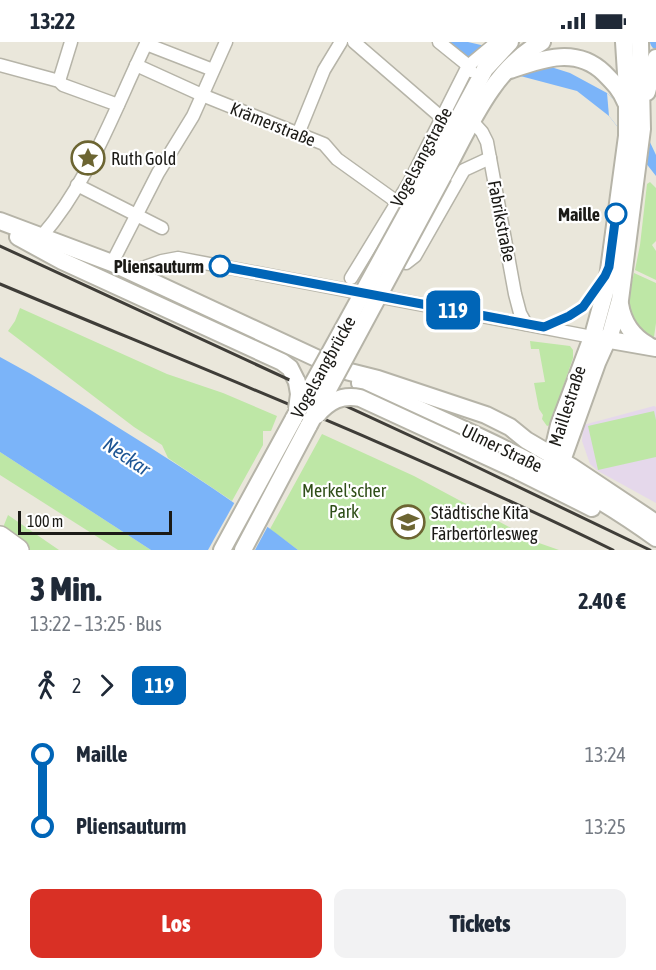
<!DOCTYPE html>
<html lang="de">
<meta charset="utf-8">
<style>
:root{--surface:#fff;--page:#f2f2f3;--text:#1f2937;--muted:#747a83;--accent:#d93025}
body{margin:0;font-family:"Asap Condensed",sans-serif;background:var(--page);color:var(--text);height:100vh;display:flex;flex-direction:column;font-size:22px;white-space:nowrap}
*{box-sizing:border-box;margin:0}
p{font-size:20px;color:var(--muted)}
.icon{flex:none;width:33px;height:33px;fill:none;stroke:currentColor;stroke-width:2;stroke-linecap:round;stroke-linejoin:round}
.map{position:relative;height:508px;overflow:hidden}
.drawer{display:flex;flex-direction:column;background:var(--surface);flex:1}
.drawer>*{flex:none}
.badge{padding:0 12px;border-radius:9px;font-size:21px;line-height:39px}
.scale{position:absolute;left:18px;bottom:15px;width:154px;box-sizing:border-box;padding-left:6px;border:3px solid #1b1a16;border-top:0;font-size:16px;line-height:21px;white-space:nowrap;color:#1b1a16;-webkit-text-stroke:4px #fff;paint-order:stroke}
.map>.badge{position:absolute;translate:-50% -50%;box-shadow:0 0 0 3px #fff}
.legs{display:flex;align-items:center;gap:9px;height:66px;padding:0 30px;font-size:20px}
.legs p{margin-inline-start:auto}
.head{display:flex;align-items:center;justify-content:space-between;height:102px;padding:0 30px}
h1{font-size:33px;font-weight:800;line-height:45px}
.action{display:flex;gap:12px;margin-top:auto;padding:12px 30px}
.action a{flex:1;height:69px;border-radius:12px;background:var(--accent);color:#fff;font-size:24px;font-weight:800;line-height:69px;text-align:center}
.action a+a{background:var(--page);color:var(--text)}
ul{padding:0 30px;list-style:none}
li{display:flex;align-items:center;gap:21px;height:72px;font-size:22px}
li i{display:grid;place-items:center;width:9px;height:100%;margin:0 8px;background:currentColor}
li i::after{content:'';width:15px;height:15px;margin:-8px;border:4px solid;border-radius:50%;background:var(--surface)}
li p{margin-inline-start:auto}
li:first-child i{background:linear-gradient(#0000 50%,currentColor 0)}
li:last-child i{background:linear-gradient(currentColor 50%,#0000 0)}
.status{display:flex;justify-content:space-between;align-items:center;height:42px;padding:0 30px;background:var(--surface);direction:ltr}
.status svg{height:16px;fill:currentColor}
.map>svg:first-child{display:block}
.industrial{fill:#e5d8eb}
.green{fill:#bee7a6}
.water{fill:#7bb4f9}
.pier{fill:#eae7db}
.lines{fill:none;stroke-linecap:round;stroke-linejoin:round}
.canal{stroke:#7bb4f9;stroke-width:10}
.street-casing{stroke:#b6b4a8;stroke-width:15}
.secondary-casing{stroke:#b6b4a8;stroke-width:20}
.highway-casing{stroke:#b6b4a8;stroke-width:24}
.street{stroke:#fff;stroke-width:12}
.secondary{stroke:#fff;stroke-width:16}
.highway{stroke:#fff;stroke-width:21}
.rail{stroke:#3f3d38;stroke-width:3}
.secondary-bridge-casing{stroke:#b6b4a8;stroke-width:20;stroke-linecap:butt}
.secondary-bridge{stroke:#fff;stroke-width:16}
.line-1-casing{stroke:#fff;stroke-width:14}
.line-1{stroke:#0065b7;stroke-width:9}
.stop-1-dot{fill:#fff;stroke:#0065b7;stroke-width:3}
.labels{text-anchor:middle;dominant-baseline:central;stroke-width:4.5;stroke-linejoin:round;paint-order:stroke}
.street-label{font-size:18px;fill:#1b1a16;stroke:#fff}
.poi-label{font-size:18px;fill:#1b1a16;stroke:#fff;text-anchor:start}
.stop-label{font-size:18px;font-weight:bold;fill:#1b1a16;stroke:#fff;text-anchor:end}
.park-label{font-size:18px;fill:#2f4e18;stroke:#fff}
.water-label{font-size:20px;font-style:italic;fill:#1d5594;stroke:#fff}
</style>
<div class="status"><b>13:22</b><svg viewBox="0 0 49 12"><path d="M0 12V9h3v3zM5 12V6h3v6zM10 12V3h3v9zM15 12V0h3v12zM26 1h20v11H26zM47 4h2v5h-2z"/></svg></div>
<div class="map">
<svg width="656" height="508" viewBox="0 0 656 508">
<rect width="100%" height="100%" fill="#eae7db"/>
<path class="industrial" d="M654,364l2,1v96l-58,-32 -8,-7 -8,-23 1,-16z"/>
<g class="green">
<path d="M650,140l6,6v53l-4,4 4,6v29l-21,-10 5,-25 7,-61z"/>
<path d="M634,231l22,10v40l-2,14c-13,-2 -25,-18 -26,-31 -1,-11 4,-23 6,-33z"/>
<path d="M20,266l147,66 56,19 54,23 -6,15h-8v14l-31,56 -64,-43 -6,-13 -28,-18 -126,-96 7,-10z"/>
<path d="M530,299l40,5 3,4v8l-23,67 -3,1 -5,-7 1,-4 -4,-6 -5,-26 11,-1 -6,-33h-8z"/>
<path d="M654,369l2,9v37l-58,13 -10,-44z"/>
<path d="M322,392l92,42 125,67 20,7h-261l-28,-21z"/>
<path d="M0,410l151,98h-33l-118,-75z"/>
<path d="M8,473l51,35h-29l-26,-19v-6z"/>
</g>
<g class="water">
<path d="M445,0h23l13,3 89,28 37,20 29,28 12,17 8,17v21l-47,-60 -32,-25 -79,-21 -23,-9z"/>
<path d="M0,315c41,22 80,46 119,71 61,38 122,77 179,122h-147l-151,-98z"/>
</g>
<g class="pier">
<path d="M607,51l29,28 12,17 2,3 -3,23 -38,-48z"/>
<path d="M236,458l33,24 -14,26h-47z"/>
</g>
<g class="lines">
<path class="canal" d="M655,0l1,2"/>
<g class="street-casing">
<g id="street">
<path d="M354,0l88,76"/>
<path d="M439,0l26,21 6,8"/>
<path d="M146,2l67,26"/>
<path d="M0,23l59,16 4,4 55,20"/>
<path d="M136,23l66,30 122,49 13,15 60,43"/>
<path d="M59,39l12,-39"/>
<path d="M472,79l10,11 5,10 28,152 5,19 6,11"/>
<path d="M298,92l26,-64 17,-28"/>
<path d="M77,143l85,43"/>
<path d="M41,195c49,-56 74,-129 106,-195"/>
<path d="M393,216l13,5 9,-7 49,-86 26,-12"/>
<path d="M112,221l46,-90 35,-57 33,-74"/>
<path d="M131,230l31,-11 16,-3 414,79"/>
<path d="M351,236l58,-95 59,-117 29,-24"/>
</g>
</g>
<g class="secondary-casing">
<g id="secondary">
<path d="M510,28c32,-11 66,-24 94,3 10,10 17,17 22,30"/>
<path d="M647,50l9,-34"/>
<path d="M431,127l54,-100 25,-27"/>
<path d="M443,134c26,-48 49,-107 99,-134"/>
<path d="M0,179l112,42 230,107 36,9 108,36 24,12 16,13 46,27 84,56"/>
<path d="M18,195l44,24 220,101 8,6 7,14"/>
<path d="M620,262c3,19 12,32 28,41"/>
<path d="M599,296l57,10"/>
<path d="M360,341c102,45 205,89 296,155"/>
<path d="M552,423v-10l7,-30 35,-93 13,-47 20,-149v-47l-3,-47"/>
<path d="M518,429l74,37"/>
<path d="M552,430l12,-17 33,-92 14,-31 9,-32 22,-171 -2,-87"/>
<path d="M222,508l72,-132"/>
<path d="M243,508l66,-125"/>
</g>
</g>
<g class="highway-casing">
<path id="highway" d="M0,495l18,13"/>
</g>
<use href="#street" class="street"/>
<use href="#secondary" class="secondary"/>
<use href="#highway" class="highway"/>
<g class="rail">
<path d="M0,204l454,210 196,94"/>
<path d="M0,242c205,86 413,168 613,266"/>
</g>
<g class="secondary-bridge-casing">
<g id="secondary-bridge">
<path d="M297,367l2,-15 -2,-12"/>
<path d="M317,373c12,-14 25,-21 43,-17l158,73"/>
<path d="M294,376l137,-249"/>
<path d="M309,383l134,-249"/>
</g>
</g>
<use href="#secondary-bridge" class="secondary-bridge"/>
</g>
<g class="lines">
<g class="line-1-casing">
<path id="line-1" d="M220,224l324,61 25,-11 14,-9 22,-31 4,-9 7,-53"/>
</g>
<use href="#line-1" class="line-1"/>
</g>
<defs>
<g id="sight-ring" transform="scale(1.725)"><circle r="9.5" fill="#fff" stroke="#6c6532" stroke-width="1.5"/><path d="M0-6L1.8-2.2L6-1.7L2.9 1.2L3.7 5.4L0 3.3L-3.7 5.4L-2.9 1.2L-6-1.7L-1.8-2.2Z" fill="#6c6532"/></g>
<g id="school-ring" transform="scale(1.725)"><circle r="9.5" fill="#fff" stroke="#6c6532" stroke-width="1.5"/><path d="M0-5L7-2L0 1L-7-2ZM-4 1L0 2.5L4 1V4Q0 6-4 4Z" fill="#6c6532"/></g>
</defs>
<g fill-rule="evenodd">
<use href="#sight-ring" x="88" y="116"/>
<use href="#school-ring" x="408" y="480"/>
</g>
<g class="stop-1-dot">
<circle cx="616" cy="172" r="10"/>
<circle cx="220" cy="224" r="10"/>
</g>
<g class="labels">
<g class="street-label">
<text transform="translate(273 82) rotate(22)">Krämerstraße</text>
<text transform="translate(421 115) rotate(-62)">Vogelsangstraße</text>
<text transform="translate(502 179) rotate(79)">Fabrikstraße</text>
<text transform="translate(323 325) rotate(-61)">Vogelsangbrücke</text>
<text transform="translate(567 364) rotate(-72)">Maillestraße</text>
<text transform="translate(502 406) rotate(26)">Ulmer Straße</text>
</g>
<g class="poi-label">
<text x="111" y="116">Ruth Gold</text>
<text x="431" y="470">Städtische Kita<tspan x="431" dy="21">Färbertörlesweg</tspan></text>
</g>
<g class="stop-label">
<text x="600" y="172">Maille</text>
<text x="204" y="224">Pliensauturm</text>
</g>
<g class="park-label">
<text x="344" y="448">Merkel'scher<tspan x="344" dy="21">Park</tspan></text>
</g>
<g class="water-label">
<text transform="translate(127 414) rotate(34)">Neckar</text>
</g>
</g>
</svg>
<div class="scale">100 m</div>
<b class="badge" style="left:453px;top:268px;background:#0065b7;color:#fff">119</b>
</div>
<section class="drawer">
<div class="head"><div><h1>3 Min.</h1><p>13:22 – 13:25 · Bus</p></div><b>2.40 €</b></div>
<div class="legs"><svg class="icon" aria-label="walk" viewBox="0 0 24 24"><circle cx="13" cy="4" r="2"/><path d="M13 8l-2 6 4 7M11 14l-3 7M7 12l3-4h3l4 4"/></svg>2<svg class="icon" aria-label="forward" viewBox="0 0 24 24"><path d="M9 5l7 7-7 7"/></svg><b class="badge" style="background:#0065b7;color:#fff">119</b></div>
<ul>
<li><i style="color:#0065b7"></i><b>Maille</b><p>13:24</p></li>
<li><i style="color:#0065b7"></i><b>Pliensauturm</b><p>13:25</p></li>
</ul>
<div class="action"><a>Los</a><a>Tickets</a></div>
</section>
